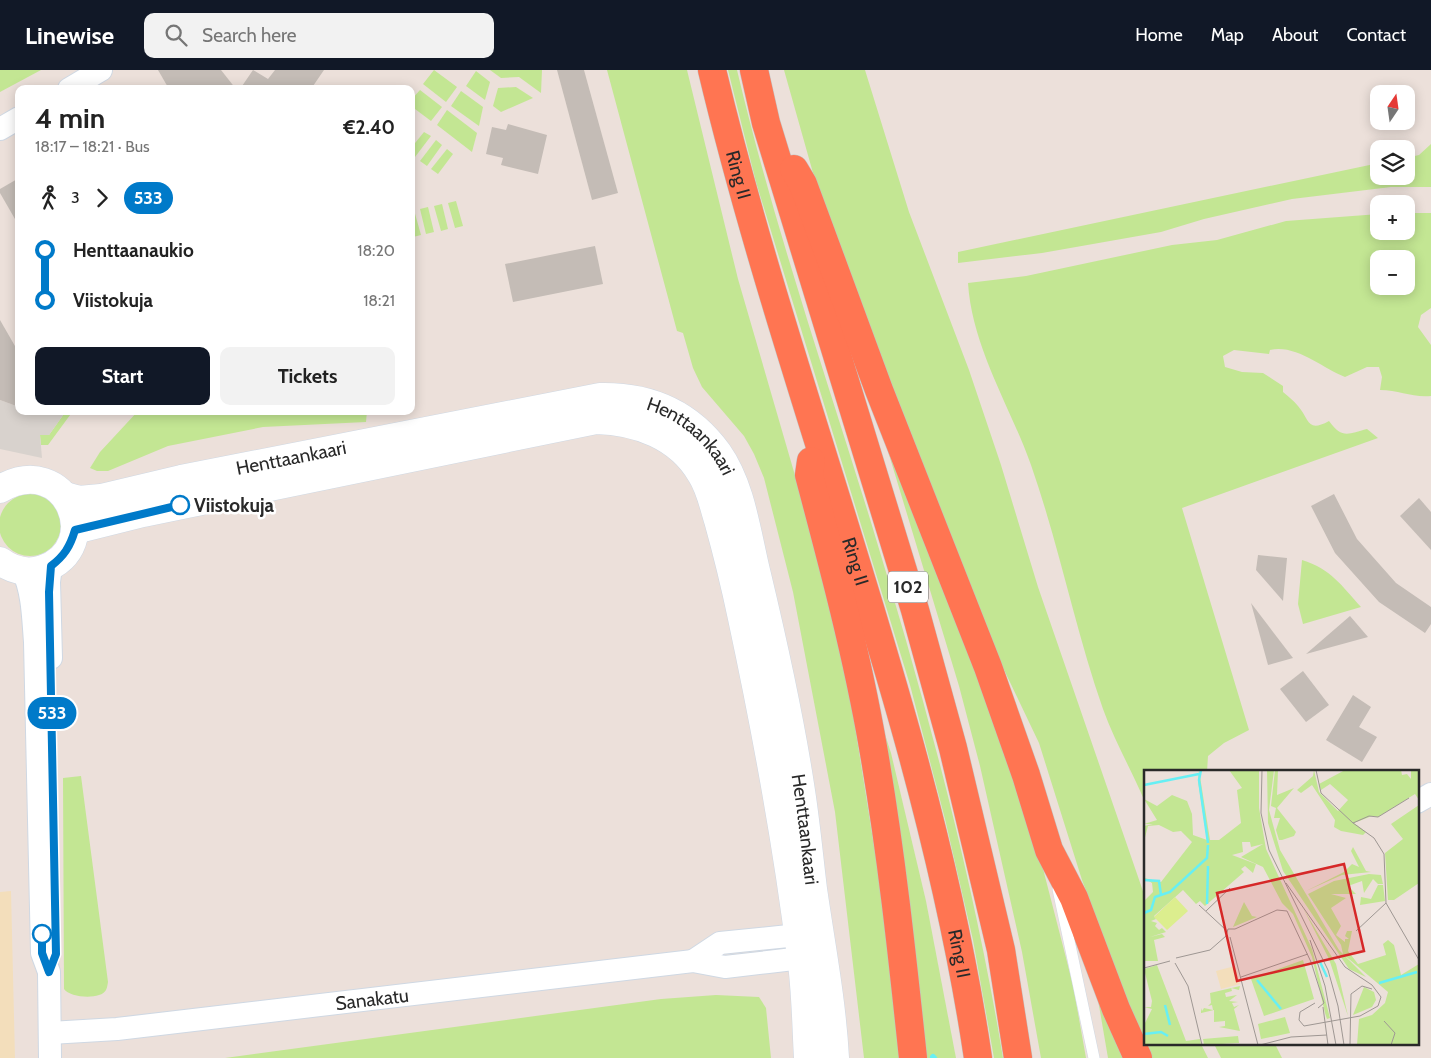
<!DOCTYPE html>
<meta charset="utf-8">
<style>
:root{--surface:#fff;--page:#f2f2f2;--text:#222;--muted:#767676;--accent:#111827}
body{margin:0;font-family:Cabin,sans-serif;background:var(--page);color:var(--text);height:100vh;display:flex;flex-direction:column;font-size:19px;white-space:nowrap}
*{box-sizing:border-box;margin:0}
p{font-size:16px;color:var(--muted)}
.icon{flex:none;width:28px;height:28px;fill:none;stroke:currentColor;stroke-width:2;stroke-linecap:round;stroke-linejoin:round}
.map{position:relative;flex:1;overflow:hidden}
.panel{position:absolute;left:15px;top:15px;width:400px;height:330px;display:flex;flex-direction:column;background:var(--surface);border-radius:10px;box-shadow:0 2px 12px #0003}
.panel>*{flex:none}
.badge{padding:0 10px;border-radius:16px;font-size:18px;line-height:32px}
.needle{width:32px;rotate:13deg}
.controls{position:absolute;left:1370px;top:15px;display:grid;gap:10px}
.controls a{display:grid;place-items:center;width:45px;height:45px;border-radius:10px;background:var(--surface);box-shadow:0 2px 12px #0003;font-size:25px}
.map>.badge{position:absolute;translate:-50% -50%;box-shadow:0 0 0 2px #fff}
.legs{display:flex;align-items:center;gap:8px;height:55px;padding:0 20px;font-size:16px}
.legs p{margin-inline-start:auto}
.summary{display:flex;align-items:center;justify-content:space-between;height:85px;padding:0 20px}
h1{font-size:28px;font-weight:700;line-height:38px}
.action{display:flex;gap:10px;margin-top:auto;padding:10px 20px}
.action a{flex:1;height:58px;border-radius:10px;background:var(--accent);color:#fff;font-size:20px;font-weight:700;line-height:58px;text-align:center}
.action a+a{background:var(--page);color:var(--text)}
ul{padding:0 20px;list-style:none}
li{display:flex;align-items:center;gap:18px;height:50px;font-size:19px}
li i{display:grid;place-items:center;width:8px;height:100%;margin:0 6px;background:currentColor}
li i::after{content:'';width:12px;height:12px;margin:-6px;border:4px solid;border-radius:50%;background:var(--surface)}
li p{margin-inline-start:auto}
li:first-child i{background:linear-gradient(#0000 50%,currentColor 0)}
li:last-child i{background:linear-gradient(currentColor 50%,#0000 0)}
header{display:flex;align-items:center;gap:30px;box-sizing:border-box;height:70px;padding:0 25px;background:var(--accent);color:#fff}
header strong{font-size:24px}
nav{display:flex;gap:28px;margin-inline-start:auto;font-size:18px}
.search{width:350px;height:45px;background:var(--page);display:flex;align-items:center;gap:12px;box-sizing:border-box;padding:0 18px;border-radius:10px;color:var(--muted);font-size:19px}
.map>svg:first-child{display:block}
.green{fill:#c3e693;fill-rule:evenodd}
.sand{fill:#f3debb}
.plaza{fill:#d8d2cd}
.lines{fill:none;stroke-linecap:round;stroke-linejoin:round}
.stream{stroke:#67eff4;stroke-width:6}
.building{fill:#c4bcb6}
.lane-casing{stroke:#cfd8e3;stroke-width:12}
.street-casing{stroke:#cfd8e3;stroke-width:24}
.secondary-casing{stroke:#cfd8e3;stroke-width:29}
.highway-casing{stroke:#c3c3c3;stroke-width:29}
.lane{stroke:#fff;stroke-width:11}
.street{stroke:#fff;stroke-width:22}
.secondary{stroke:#fff;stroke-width:28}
.highway{stroke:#ff7552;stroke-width:28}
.line-1-casing{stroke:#fff;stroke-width:11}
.line-1{stroke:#007ac9;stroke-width:8}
.stop-1-dot{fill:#fff;stroke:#007ac9;stroke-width:2.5}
.labels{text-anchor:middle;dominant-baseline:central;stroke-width:5;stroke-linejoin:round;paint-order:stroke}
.shield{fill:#fff;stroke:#696969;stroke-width:1}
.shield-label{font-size:18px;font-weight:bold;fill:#292929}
.street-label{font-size:19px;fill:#292929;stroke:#fff}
.stop-label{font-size:19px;font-weight:bold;fill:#292929;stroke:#fff;text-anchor:start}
.inset-river{fill:none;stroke:#67eff4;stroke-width:2.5}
.inset-road{fill:none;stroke:#9e9793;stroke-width:1}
.view{fill:#d62828;fill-opacity:0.15;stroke:#d62828;stroke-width:2.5}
.inset-edge{fill:none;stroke:#292929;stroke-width:2.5}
</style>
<header>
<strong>Linewise</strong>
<div class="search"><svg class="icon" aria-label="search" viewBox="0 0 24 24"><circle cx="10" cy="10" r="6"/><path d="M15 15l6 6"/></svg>Search here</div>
<nav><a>Home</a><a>Map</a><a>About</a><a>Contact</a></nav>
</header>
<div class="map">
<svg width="1431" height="988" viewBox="0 0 1431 988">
<rect width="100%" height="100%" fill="#ece0da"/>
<g class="green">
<path d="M0,0h41l-41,22z"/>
<path d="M434,0l23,17 -11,15 -23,-18z"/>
<path d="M490,0h52l-1,23 -22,-16 -18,1z"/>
<path d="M607,0h80l51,209 74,255 38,161 34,214 15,149h-35l-29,-246 -42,-220 -29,-114 -10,-24 -10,-18 -42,-49 -9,-19 -10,-35 -6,-2z"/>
<path d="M728,0h9c36,152 87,300 133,449 54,177 103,356 133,539h-9l-21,-118 -28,-121 -35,-134 -154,-503z"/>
<path d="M784,0h81l44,142 60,158 32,95 37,122 107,310v147h56l7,14h-59l-67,-178 -43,-137 -43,-90 -99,-244 -82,-229z"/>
<path d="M476,1l14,11 -5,18 -19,-14z"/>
<path d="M516,17l17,11 -32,14 -8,-6 5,-18z"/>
<path d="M420,20l22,17 -11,14 -20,-15v-6z"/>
<path d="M461,21l22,16 -4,19 -28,-20z"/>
<path d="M447,40l30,23 -5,19 -35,-27z"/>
<path d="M424,62l7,4 -16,21 -4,-3v-6z"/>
<path d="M436,70l6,5 -15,21 -7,-5z"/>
<path d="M1431,74v43h-40l-99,12 -88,20 -43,13 -119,21 -84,10v-11l421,-89v13h27v-18l13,-3z"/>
<path d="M447,79l6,5 -15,20 -7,-5z"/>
<path d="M456,131l7,25 -8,2 -7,-25z"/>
<path d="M442,134l6,25 -7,2 -7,-25z"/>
<path d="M428,137l6,25 -8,2 -6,-25z"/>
<path d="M414,140l7,25 -8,2 -2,-26z"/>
<path d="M1406,143h25v95l-10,7 -3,12 13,18v51c-18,2 -32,-6 -51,-6l2,-13 -3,-10h-12l-22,10c-23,-9 -49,-33 -75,-27l-1,4 -35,-4 -11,6 2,11 17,5 21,1 20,13v6c5,4 11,9 15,14 12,14 9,27 31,15 13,18 19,13 38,8l11,9 -196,70 67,222 -25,13 -16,13 -1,16h-62v30c-13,-31 -31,-62 -42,-93 -28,-80 -44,-164 -72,-244 -21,-59 -59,-118 -63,-182l58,-7 146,-31 45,-5 69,-19 93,-7v17h27zM1379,189h27v27h-27z"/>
<path d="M66,341h7l-25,34h-7l-1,-10h9z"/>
<path d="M138,341h229l-1,11 -103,5 -95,19 -60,25h-11l-7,-3 10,-16z"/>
<path d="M884,368l88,217 69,206 32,124 13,73h-45l-19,-106 -42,-186 -21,-80z"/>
<circle cx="30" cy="455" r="31"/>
<path d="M1302,490c29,9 39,25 59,47l-58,17 -5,-20z"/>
<path d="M879,646l12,37 35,148 30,157h-31z"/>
<path d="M81,706l27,206c0,0 -1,7 -2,8 -5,10 -36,8 -42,-1l-1,-211z"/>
<path d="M1097,924l28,64h-17z"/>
<path d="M716,925l43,2 7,11 5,50h-546l436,-59z"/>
<path d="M1214,974h61l7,14h-61z"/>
</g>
<path class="sand" d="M11,821l4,167h-15v-166z"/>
<path class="plaza" d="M0,330l19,7v4h47l-17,24h-9l2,23 -42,-9z"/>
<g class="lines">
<path class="stream" d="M933,987l1,1"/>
</g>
<g class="building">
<path d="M158,0h63l15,19h-67z"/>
<path d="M253,0l15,9 7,-9h49l-13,19h-71z"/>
<path d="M557,0h27l34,123 -26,7z"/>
<path d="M508,54l39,11 -9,39 -37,-9 2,-7 -17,-4 6,-27 14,3z"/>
<path d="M19,108v48l-19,-33v-4z"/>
<path d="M595,176l8,38 -90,18 -8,-38z"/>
<path d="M0,250l19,33v54l-19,-7z"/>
<path d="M1334,424l23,45 39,44 35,24v17l-6,9 -46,-31 -44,-49 -24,-47z"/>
<path d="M1419,428l12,14v38l-31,-34z"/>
<path d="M1258,485l29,3 -4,43 -27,-31z"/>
<path d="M1251,533l42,55 -25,7z"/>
<path d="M1350,546l18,21 -62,17z"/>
<path d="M1303,601l26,34 -23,17 -26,-33z"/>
<path d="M1353,625l18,12 -12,20 18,10 -15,25 -36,-22z"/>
</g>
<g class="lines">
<g class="lane-casing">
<path id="lane" d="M1058,819l36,169"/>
</g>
<g class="street-casing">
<g id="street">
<path d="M69,19l32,-19"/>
<path d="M0,59l19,-11"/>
<path d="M51,496l-2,16 2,76"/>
<path d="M23,501c10,22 10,47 12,71l7,311 7,19 1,86"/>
<path d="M1417,732l14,-8"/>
<path d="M693,891l27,-18 78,-8 17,5"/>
<path id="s1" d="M50,963l67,-4 576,-68 32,6 43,-5 34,-4 13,-11"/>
</g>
</g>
<g class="secondary-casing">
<g id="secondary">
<path d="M0,419c67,-39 106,58 43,80 -15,5 -31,1 -43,-8"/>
<path id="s2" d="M65,426l14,4 22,-2 80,-19 419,-82c48,-1 89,16 118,56 24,34 29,82 39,122 17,71 33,143 44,216 5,32 8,65 12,98 8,56 19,112 22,169"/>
<path d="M75,460l68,-17 453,-93c41,1 83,16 105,54 9,14 12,30 17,46 9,32 17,65 24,98 24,112 45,225 59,338 5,34 5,68 7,102"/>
</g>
</g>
<g class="highway-casing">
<g id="highway">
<path id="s3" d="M712,0c79,331 216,650 266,988"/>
<path d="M754,0l12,53 149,487 38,138 48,202 17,108"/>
<path d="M794,99l9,15 76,206 109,277 38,108 23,75 25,48 42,111 22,49"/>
<path d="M811,391l-2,14c24,90 48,180 64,272 18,103 29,207 40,311"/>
</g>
</g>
<use href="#lane" class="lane"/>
<use href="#street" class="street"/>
<use href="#secondary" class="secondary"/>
<use href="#highway" class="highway"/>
</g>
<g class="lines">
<g class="line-1-casing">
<path id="line-1" d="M42,864v19l7,19 7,-18 -7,-362 2,-26c13,-10 19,-19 24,-36l105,-25"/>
</g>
<use href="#line-1" class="line-1"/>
</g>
<g class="stop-1-dot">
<circle cx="180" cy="435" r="9"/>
<circle cx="42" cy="864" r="9"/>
</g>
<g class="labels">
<rect class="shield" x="888" y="501.5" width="40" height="31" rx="4"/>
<g class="shield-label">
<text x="908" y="517">102</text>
</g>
<g class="street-label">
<text stroke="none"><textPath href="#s3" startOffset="108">Ring II</textPath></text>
<text stroke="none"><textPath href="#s2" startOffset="650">Henttaankaari</textPath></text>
<text stroke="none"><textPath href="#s2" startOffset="231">Henttaankaari</textPath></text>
<text stroke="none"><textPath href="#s3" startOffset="512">Ring II</textPath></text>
<text stroke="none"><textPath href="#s2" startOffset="1070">Henttaankaari</textPath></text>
<text stroke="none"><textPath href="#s3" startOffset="918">Ring II</textPath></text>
<text stroke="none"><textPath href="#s1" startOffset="324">Sanakatu</textPath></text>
</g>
<g class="stop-label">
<text x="194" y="435">Viistokuja</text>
</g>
</g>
<g transform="translate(1144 700)">
<rect width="275" height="275" fill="#ece0da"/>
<path d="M55,0l11,70h9l22,-17 -4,-33 5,-2 -13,-18h30v38l7,41 46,100 18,69 -3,1 -2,-6 -13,-56 -19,-43 -11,-11 -19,-36 -22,-10 22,-13 -12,3 -1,-5h-8l1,10 -11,3 24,9 -3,9 -8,-7 -4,3 3,3 -39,34 -5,-5 -4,3 -13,-14 -29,26 2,3 -5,2 6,2 -2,3 4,4 3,-2 4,4 -16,5 12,-3 3,3 -11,3 4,21h-14v-60l9,-9 -1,-9 -8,-5 17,4 31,-40 -11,-11 -8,1 -14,-7 -11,1 -4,15v-15l9,-2h-9l13,-4 -13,-21 13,7 15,-11 15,6 5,13 1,21 14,5 -9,-59zM123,0h7l-5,40 11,40 59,100 27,27 -17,-8 -66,-98 -15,-48zM131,0h3l-1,25 17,-7 -17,20 19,24 -2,4 -12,4h-3l-3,-10 4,-12h-6l2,-10 -5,-2zM170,0l5,22 19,19 10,-11 -18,-16 -9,6 -2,-6 26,-14h56l1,5 5,-1 4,5v-9h8v30l-4,-6 -37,23 -6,-1 -18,7 12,9 -3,3 -22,-4 -7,-4 1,-7 -23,-35 -11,8 -4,-3 16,-14zM275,35v78l-25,17h-6l-3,-47 18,-14 -12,-15zM209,77l13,24 5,1 -29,3 -36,16 38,-19 8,-8 7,3 -8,-16zM225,104l12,1 2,9h-5l-5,-5 -9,14 -2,-12 -14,5 8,8h-25l15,4 -15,10 10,18 -5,9 9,7v-3h4l-4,-3 2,-5h5l-4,20 10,13 28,-9 -3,-11 5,-4 6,5 7,30 18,-11v81h-62l2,-26 13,-4 13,-12 3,-11 -45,-38 -2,-9 -33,-51 26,-13zM234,115h5l2,16 -25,4 1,-8 10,2zM100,132l8,14 5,1 -24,10zM159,138l33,56 12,52 -19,-57zM159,190l11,39 -50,17 -13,-37zM13,195l29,76 14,-2 1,6h-57v-26l1,4 7,-14 -8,-2h7l1,-6 -8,-32zM96,216l-1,4 -8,-2 1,3 -7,2 1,4 11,-2 -8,6 9,1 -6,1 2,4 5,-2 -5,4 6,22 -21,-4 6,-1v-5l-11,1v-12l-17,4 4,-1v-5l1,3 2,-3 9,2 -1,-5 -4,1 3,-3 -1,-10zM220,217l10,5 2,8 -4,7 -19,8zM141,247l5,16 -29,6 -3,-15zM94,266l1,7 -35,2 -1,-6z" fill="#c3e693"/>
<path d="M91,196l5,18 -19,5 -5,-18z" fill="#f3debb"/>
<path d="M31,127l13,14 -21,19 -13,-13z" fill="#dcee8e"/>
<path class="inset-river" d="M57,0l-2,10 9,63M0,15l55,-11M0,110l15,1 2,14M63,134l1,-38M0,143l7,-3 4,-13 15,-5 37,-34 1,-13M176,192l7,15M113,210l24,29M235,213l38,-11M21,235l5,20M0,264l17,-2 7,4"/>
<path class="inset-road" d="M118,0l-1,43 8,37 59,120 10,36 6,39M172,0l5,23 32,30 16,-7 9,1 31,-19M209,53l21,15 10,16 2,49M142,113l59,84 27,18 9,12 -3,9 -18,10 -56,10 -5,-6 1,-8 15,-9M242,133l33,57M55,135l27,25M62,141l24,-23M212,161l30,-28M82,166l2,-7h7l42,-19 10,1 24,51 13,41 -6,5M86,167l28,108M166,170l15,46 11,59M32,188l34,-8 16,-14M31,193l13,23 14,59M0,198l26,-7M97,207l67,-23M179,237l5,38M240,251l11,12 -4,12M116,275l31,-8 36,-2M206,275l1,-51 11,-8 10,3"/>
<path class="view" d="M200,94l20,87 -127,30 -20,-88z"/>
<rect width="275" height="275" class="inset-edge"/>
</g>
</svg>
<div class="controls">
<a><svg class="needle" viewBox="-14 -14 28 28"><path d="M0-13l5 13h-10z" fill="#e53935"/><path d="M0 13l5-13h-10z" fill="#767676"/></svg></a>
<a><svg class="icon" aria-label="layers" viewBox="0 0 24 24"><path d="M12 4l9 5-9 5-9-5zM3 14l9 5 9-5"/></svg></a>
<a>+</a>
<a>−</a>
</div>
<b class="badge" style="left:52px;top:643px;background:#007ac9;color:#fff">533</b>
<section class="panel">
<div class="summary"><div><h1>4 min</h1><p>18:17 – 18:21 · Bus</p></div><b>€2.40</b></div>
<div class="legs"><svg class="icon" aria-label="walk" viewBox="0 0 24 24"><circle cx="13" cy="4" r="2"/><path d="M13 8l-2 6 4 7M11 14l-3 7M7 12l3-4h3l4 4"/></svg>3<svg class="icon" aria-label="forward" viewBox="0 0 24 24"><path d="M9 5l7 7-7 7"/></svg><b class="badge" style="background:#007ac9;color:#fff">533</b></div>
<ul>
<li><i style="color:#007ac9"></i><b>Henttaanaukio</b><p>18:20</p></li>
<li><i style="color:#007ac9"></i><b>Viistokuja</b><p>18:21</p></li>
</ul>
<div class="action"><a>Start</a><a>Tickets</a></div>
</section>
</div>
